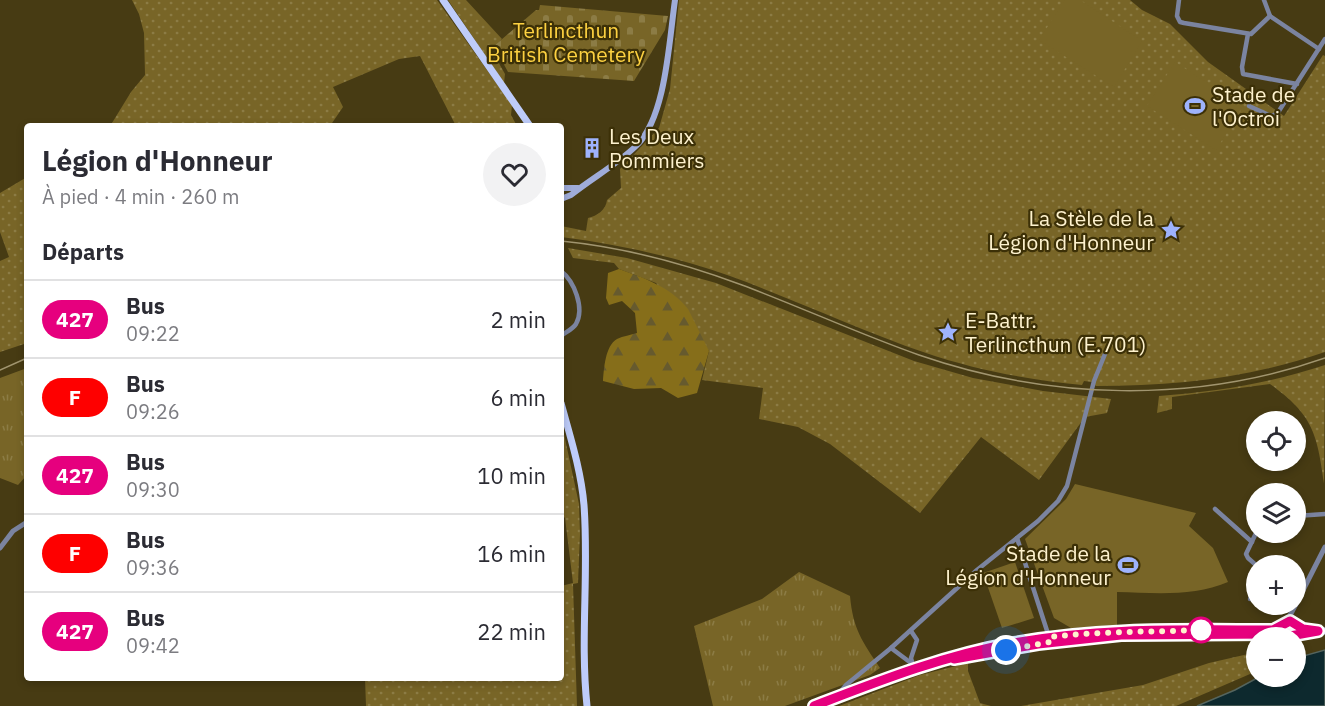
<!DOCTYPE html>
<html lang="fr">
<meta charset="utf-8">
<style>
:root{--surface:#fff;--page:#f2f2f3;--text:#2b2b33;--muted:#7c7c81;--line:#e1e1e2}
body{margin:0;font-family:"IBM Plex Sans",sans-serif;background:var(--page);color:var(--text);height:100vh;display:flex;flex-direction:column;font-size:22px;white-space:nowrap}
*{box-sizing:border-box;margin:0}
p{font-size:20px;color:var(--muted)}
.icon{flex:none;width:33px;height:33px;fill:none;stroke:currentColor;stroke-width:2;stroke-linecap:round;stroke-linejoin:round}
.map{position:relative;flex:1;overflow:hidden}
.drawer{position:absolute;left:24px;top:123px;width:540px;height:558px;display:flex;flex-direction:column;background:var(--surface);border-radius:6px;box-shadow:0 3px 9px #0003}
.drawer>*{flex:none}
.badge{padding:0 12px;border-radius:20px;font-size:21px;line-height:39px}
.buttons{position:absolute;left:1246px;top:411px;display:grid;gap:12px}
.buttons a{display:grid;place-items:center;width:60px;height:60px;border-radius:50%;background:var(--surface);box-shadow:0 3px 9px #0003;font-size:30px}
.you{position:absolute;width:30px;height:30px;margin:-15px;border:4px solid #fff;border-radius:50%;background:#1a73e8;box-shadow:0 0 0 9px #1a73e833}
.map>.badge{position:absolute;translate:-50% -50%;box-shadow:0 0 0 3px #fff}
h2{padding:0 18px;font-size:22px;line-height:54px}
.round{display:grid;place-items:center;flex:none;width:63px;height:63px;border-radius:32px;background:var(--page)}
.head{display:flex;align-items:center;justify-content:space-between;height:102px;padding:0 18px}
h1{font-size:28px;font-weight:700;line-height:45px}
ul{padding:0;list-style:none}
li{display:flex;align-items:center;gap:18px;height:78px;padding:0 18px;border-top:2px solid var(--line)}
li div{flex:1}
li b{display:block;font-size:22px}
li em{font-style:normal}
li .badge{min-width:66px;font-weight:700;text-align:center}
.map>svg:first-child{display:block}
.grass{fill:url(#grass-dots)}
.forest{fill:url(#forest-firs)}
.cemetery{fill:url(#cemetery-stones)}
.park{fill:url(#park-tufts)}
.pitch{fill:#786527}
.water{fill:#0d292e;stroke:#55655e;stroke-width:1.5}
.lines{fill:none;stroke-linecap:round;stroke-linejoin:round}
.minor{stroke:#7b84a0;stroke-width:4.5}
.tertiary{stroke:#7b84a0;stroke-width:5}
.secondary{stroke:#9facd9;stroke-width:6}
.primary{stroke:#beccfa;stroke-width:7}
.rail{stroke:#a1956f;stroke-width:1.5}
.line-casing{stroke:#fff;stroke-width:14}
.line{stroke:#e6007e;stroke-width:9}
.walk{stroke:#fef2ce;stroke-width:6;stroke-dasharray:0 10.8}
.stop-dot{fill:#fff;stroke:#e6007e;stroke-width:3}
.labels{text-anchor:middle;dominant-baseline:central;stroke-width:4.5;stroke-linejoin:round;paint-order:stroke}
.park-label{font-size:21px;fill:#fdd141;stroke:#3c3007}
.poi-label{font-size:21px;fill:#fef2ce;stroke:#3c3007;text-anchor:start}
</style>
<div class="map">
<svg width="1325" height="706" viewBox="0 0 1325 706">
<defs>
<pattern id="grass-dots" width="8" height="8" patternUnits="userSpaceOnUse" patternTransform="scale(1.5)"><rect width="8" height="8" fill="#786527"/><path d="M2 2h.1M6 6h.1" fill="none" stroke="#8c7c45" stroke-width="1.8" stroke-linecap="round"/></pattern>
<pattern id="forest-firs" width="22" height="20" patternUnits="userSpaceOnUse" patternTransform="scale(1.5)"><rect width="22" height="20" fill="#866e1a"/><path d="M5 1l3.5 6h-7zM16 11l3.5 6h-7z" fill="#665a2e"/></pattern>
<pattern id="cemetery-stones" width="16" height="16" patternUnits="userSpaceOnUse" patternTransform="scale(1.5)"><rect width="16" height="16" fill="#786527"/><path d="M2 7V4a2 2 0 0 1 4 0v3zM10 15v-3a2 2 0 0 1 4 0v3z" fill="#8c7c45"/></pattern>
<pattern id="park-tufts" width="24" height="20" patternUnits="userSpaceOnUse" patternTransform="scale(1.5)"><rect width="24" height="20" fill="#786527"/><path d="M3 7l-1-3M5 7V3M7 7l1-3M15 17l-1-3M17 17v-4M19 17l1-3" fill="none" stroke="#8c7c45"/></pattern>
</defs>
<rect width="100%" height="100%" fill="#473b13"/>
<g class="grass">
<path d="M132,0h305l75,105 -1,10 6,11h-61l-36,-70 -21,3 -66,28 10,20 -13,19h-222l4,-3 19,-31 14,-17 -1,-42 -5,-19z"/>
<path d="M448,0h18l36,39 -11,10 14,25 -1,9z"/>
<path d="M679,0h451l12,10 28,14 38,38 76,54 39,-61 2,1v296c-76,26 -149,34 -229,34l-4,-4 -8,-1 -2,4c-53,-5 -106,-15 -156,-32 -67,-23 -130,-53 -196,-77 -54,-19 -112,-32 -169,-39v-11l25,5 2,-13c9,-2 18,-8 19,-18l14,-12 -1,-19 39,-41 11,-39z"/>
<path d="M27,177v166l-27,9v-91l9,-4 -9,-25v-39z"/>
<path d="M568,248l59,10 89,25 198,78 59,17 70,13 68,8 -4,14 -22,4 -46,63 -58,-43 -61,76 -90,-69 -32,-17 -39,-8 4,-31 -61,-8 7,-29 -53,-68 -37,-14 -5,-6 -41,-5z"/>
<path d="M1325,365l-1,118c-7,-50 -11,-68 -54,-99l-98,13v12l-15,4 2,-17c57,-4 112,-13 166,-31z"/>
<path d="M561,420l18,84 1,30 -2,49 -5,1 4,122h-211l-1,-28h196v-92l12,-3 -8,-65 -4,-4z"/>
<path d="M1257,652v19l-81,35h-155l122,-21 66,-22z"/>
<path d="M968,663v8l12,32 11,3h-152l81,-31z"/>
</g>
<path class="forest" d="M619,269c25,9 52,18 69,40l21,42 -12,42 -19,5 -17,-10 -27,1 -31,-8c1,-12 2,-35 14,-42 6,-3 14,-4 20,-6l-2,-20 -13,-12 -13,4 -3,-7 2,-25z"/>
<path class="cemetery" d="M540,5l128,11 -3,14 -31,51 -126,-9 -14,-26 42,-36h3z"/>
<g class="park">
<path d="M27,368v107l-9,10 -18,-7v-100z"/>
<path d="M799,572l51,24c3,33 12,45 30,72l-10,7 -85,31h-72l-19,-80 68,-27z"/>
</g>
<g class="pitch">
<path d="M1065,0h15l62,41 -28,46 -75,-47z"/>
<path d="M1175,62l68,44 -27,44 -69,-44z"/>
<path d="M1075,484l121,29 -7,13 24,22 15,34c-34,15 -74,11 -111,10v33l-46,3 -17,-10 -29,-79 41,-40z"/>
<path d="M1015,562l19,56 -32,10 -19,-55z"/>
</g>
<path class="water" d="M1325,650v56h-128l38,-16 24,-13 37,-1v-18z"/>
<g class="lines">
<g class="minor">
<path d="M1179,0l-2,16 3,6 4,1 67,11 19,-18"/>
<path d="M1264,0l6,16 49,33"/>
<path d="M1248,34l-6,33 1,7 54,10"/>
<path d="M1249,106l22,10 6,-2 48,-75"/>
<path d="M561,271c13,10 24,37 15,53 -3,5 -10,8 -15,12"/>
<path d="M1215,509l37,33"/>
<path d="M1296,516l29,-2"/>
<path d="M1257,531l-11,23 2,4 9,8"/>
<path d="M1017,538l33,102"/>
<path d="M1250,599h7"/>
<path d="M911,631l6,9 -6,18 3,12"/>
<path d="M891,648l20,15"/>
<path d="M843,695l-1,-5 4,-5 45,-37 86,-78 61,-49 20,-20 9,-15 27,-105 11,-27"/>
</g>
<g class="tertiary">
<path d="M0,548l13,-17 14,-9"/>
<path d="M1296,604l29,-57"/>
<path d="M1286,623l10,-19"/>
</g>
<g class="secondary">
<path d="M561,188h17"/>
<path d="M561,199l10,-4c21,-17 47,-31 66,-50 29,-29 32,-104 38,-145"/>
</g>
<g class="primary">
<path d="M443,0l87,126"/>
<path d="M561,403c9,33 20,67 23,102 5,67 -4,134 3,201"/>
<path d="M1262,634h19l9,2 20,-4"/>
<path d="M984,653l54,-9 66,-8"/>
<path d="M814,706c74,-28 148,-56 227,-68 77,-11 155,-7 232,-8l17,-9 14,8 21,2"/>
</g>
<g class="rail">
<path d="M561,241c62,6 122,22 181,44 59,22 117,49 177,70 130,45 275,49 406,3"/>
<path d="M0,370l27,-12"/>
</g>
</g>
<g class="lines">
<g class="line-casing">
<path id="line" d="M814,706c65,-25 131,-51 200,-63 86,-16 173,-13 259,-13l17,-9 13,8 15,2 -28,5 -11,-2 -158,1 -83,9 -84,15"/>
</g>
<use href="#line" class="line"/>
<path class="walk" d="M1006,650l44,-8v-5c50,-6 103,-5 151,-7"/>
</g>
<defs>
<g id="stadium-bare" transform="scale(1.62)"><path d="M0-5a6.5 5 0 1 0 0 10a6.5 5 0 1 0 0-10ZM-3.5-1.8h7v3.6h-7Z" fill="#9eb3fd" stroke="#3c3007" stroke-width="2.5" paint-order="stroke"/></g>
<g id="building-bare" transform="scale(1.62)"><path d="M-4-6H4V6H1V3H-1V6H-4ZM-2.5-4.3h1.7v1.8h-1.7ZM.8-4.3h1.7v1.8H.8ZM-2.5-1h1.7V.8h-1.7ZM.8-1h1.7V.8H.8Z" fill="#9eb3fd" stroke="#3c3007" stroke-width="2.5" paint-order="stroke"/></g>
<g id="sight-bare" transform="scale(1.62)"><path d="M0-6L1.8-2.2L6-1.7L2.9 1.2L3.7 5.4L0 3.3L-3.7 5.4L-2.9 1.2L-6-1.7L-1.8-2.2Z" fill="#9eb3fd" stroke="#3c3007" stroke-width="2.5" paint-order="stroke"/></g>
</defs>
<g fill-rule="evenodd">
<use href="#stadium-bare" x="1195" y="106"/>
<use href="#building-bare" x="592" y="148"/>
<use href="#sight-bare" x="1171" y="230"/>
<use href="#sight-bare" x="948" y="332"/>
<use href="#stadium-bare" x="1128" y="565"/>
</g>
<circle class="stop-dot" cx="1201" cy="630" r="12"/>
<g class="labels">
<g class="park-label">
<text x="566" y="30">Terlincthun<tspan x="566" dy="24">British Cemetery</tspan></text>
</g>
<g class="poi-label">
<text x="1212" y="94">Stade de<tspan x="1212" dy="24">l'Octroi</tspan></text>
<text x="609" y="136">Les Deux<tspan x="609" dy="24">Pommiers</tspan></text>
<text x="1154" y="218" text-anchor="end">La Stèle de la<tspan x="1154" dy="24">Légion d'Honneur</tspan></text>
<text x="965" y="320">E-Battr.<tspan x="965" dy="24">Terlincthun (E.701)</tspan></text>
<text x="1111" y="553" text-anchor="end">Stade de la<tspan x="1111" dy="24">Légion d'Honneur</tspan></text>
</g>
</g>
</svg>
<div class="buttons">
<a><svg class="icon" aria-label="locate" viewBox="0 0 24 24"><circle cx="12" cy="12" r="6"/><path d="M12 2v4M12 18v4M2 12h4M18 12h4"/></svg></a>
<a><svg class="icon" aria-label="layers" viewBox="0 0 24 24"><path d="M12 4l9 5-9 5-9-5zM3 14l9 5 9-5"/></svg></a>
<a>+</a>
<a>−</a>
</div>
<div class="you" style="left:1006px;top:650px"></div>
<section class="drawer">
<div class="head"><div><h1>Légion d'Honneur</h1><p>À pied · 4 min · 260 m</p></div><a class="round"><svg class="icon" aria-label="heart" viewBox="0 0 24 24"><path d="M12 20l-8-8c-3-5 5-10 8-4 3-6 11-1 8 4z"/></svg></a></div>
<h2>Départs</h2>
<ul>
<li><span class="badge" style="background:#e6007e;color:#fff">427</span><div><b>Bus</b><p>09:22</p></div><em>2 min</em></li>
<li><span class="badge" style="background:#fe0000;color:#fff">F</span><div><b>Bus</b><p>09:26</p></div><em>6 min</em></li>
<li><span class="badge" style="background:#e6007e;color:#fff">427</span><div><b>Bus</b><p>09:30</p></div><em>10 min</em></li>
<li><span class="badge" style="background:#fe0000;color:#fff">F</span><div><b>Bus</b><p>09:36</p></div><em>16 min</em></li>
<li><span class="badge" style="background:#e6007e;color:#fff">427</span><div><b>Bus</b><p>09:42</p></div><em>22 min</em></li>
</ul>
</section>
</div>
